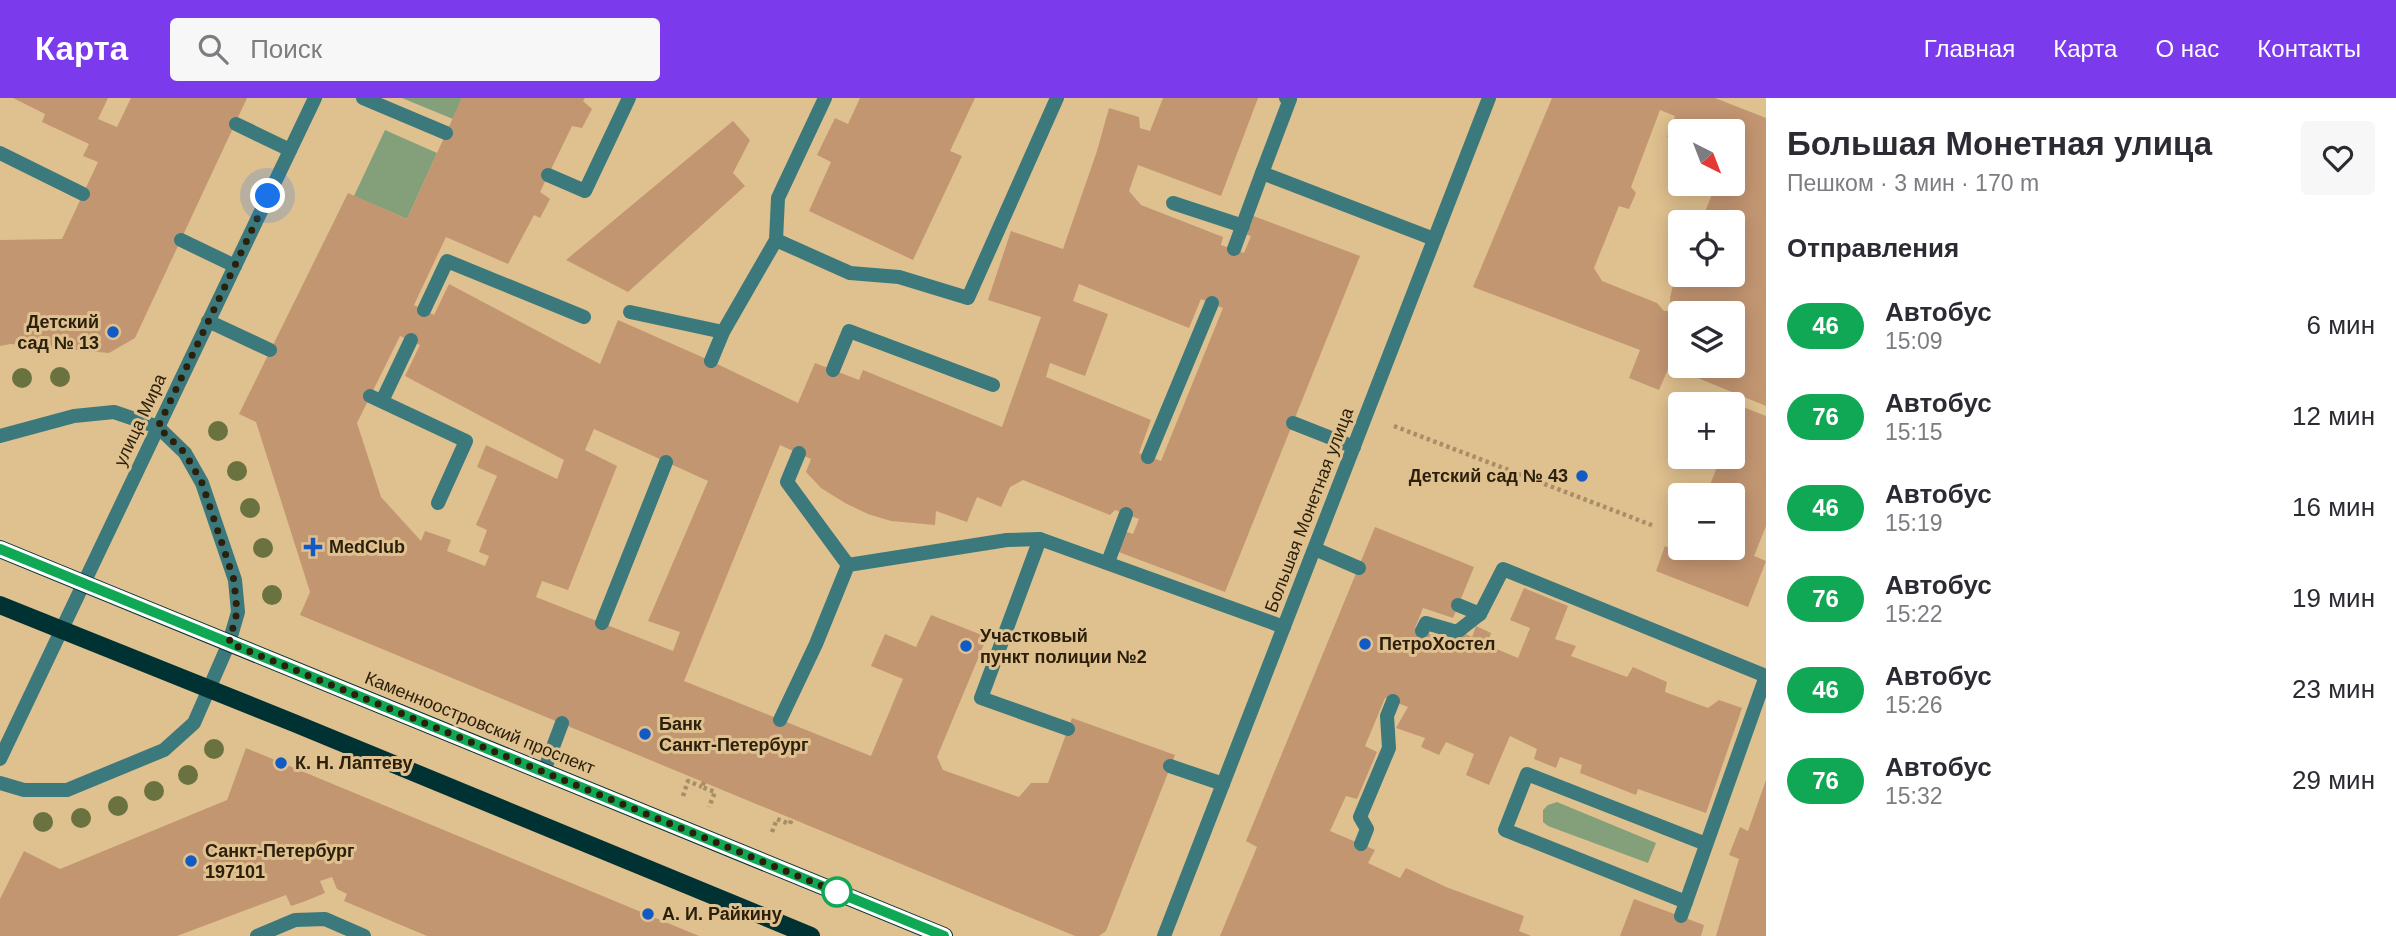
<!DOCTYPE html>
<html lang="ru">
<meta charset="utf-8">
<style>
:root{--surface:#fff;--page:#f7f7f7;--text:#2b2b33;--muted:#7c7c81;--accent:#7c3aed}
body{margin:0;font-family:Helvetica,sans-serif;background:var(--page);color:var(--text);height:100vh;display:flex;flex-direction:column;font-size:26px;white-space:nowrap}
*{box-sizing:border-box;margin:0}
p{font-size:23px;color:var(--muted)}
.icon{flex:none;width:38px;height:38px;fill:none;stroke:currentColor;stroke-width:2;stroke-linecap:round;stroke-linejoin:round}
.map{position:relative;flex:1;overflow:hidden}
.details{display:flex;flex-direction:column;background:var(--surface);width:630px}
.details>*{flex:none}
.badge{padding:0 14px;border-radius:23px;font-size:24px;line-height:46px}
.needle{width:46px;rotate:138deg}
.buttons{position:absolute;left:1668px;top:21px;display:grid;gap:14px}
.buttons a{display:grid;place-items:center;width:77px;height:77px;border-radius:7px;background:var(--surface);box-shadow:0 4px 18px #0003;font-size:35px}
.you{position:absolute;width:35px;height:35px;margin:-18px;border:5px solid #fff;border-radius:50%;background:#1a73e8;box-shadow:0 0 0 10px #1a73e833}
.map>.badge{position:absolute;translate:-50% -50%;box-shadow:0 0 0 4px #fff}
h2{padding:0 21px;font-size:26px;line-height:63px}
.round{display:grid;place-items:center;flex:none;width:74px;height:74px;border-radius:7px;background:var(--page)}
.head{display:flex;align-items:center;justify-content:space-between;height:119px;padding:0 21px}
h1{font-size:33px;font-weight:700;line-height:52px}
ul{padding:0;list-style:none}
li{display:flex;align-items:center;gap:21px;height:91px;padding:0 21px}
li div{flex:1}
li b{display:block;font-size:26px}
li em{font-style:normal}
li .badge{min-width:77px;font-weight:700;text-align:center}
header{display:flex;align-items:center;gap:42px;box-sizing:border-box;height:98px;padding:0 35px;background:var(--accent);color:#fff}
header strong{font-size:33px}
nav{display:flex;gap:38px;margin-inline-start:auto;font-size:24px}
.search{width:490px;height:63px;background:var(--page);display:flex;align-items:center;gap:18px;box-sizing:border-box;padding:0 24px;border-radius:7px;color:var(--muted);font-size:26px}
main{display:flex;flex:1;min-height:0}
.map>svg:first-child{display:block}
.green{fill:#83a07b}
.building{fill:#c39672;fill-rule:evenodd}
.lines{fill:none;stroke-linecap:round;stroke-linejoin:round}
.path{stroke:#a78e66;stroke-width:4.5;stroke-dasharray:3.5 3.5;stroke-linecap:butt}
.service{stroke:#3b797c;stroke-width:14}
.minor{stroke:#3b797c;stroke-width:14}
.tertiary{stroke:#3b797c;stroke-width:14}
.primary{stroke:#003133;stroke-width:18}
.tree{fill:#6a7340}
.line-casing{stroke:#fff;stroke-width:16}
.line{stroke:#10a855;stroke-width:10}
.walk{stroke:#2c200c;stroke-width:7;stroke-dasharray:0 12.6}
.poi-dot{fill:#125ac4;stroke:#dfc08f;stroke-width:2.5}
.stop-dot{fill:#fff;stroke:#10a855;stroke-width:3.5}
.labels{text-anchor:middle;dominant-baseline:central;stroke-width:6;stroke-linejoin:round;paint-order:stroke}
.poi-label{font-size:18px;font-weight:bold;fill:#2c200c;stroke:#dfc08f;text-anchor:start}
.street-label{font-size:18px;fill:#2c200c;stroke:#dfc08f}
</style>
<header>
<strong>Карта</strong>
<div class="search"><svg class="icon" aria-label="search" viewBox="0 0 24 24"><circle cx="10" cy="10" r="6"/><path d="M15 15l6 6"/></svg>Поиск</div>
<nav><a>Главная</a><a>Карта</a><a>О нас</a><a>Контакты</a></nav>
</header>
<main>
<div class="map">
<svg width="1766" height="838" viewBox="0 0 1766 838">
<rect width="100%" height="100%" fill="#dfc08f"/>
<g class="green">
<path d="M402,0h60l-9,21z"/>
<path d="M385,32l52,23 -30,66 -53,-23z"/>
<path d="M1557,704l99,41 -8,20 -100,-37 -5,-4v-12l5,-5z"/>
</g>
<g class="building">
<path d="M13,0h95l-10,21 19,8 14,-29h116l-112,240 -26,15 -99,-9 -10,2v-106l62,-1 36,-77 -15,-6 6,-12 -47,-22 3,-8z"/>
<path d="M462,0h123l-2,3 9,8 -10,19 -10,-2 -32,66 10,7 -10,19 -6,-3 -26,49 -62,-27 -32,68 20,10 15,-31 151,80 18,-44 93,41 87,42 17,-40 44,17 4,-10 139,57 39,-110 -53,-17 23,-69 52,18 34,-98 12,-43 30,9 1,11 10,3 13,-33h95l-37,98 -83,-31 -9,26 12,14 82,32 -2,8 23,8 7,-17 -7,-2 7,-19 109,41 -135,336 -109,-41 8,-20 9,3 6,-15 -24,-9 -5,5 -87,-35 -13,7 -9,20 -24,-10 -10,25 -31,-11 -1,14 -44,-4 -23,-7 -23,-11 -24,-15 -15,-16 5,-13 -31,-14 -96,236 187,75 32,-77 -32,-13 14,-32 31,13 15,-32 56,22 -50,120 6,13 76,27 12,-14h17l24,-65 103,37 -69,176 -7,5h-24l-775,-321 10,-23 -13,-41 -41,-129 -17,-8 109,-221 59,26zM1079,186l110,44 12,-29 22,9 -62,153 -22,-8 12,-33 -105,-43 4,-14 35,13 23,-62 -35,-13zM400,238l20,9 -15,31 159,84 -7,19 -71,-34 -9,22 20,9 -21,49 11,5 -8,22 10,4 -4,10 -38,-15 4,-11 -26,-9 -4,10 -40,-44 -24,-74zM594,331l114,52 -60,140 32,11 -7,19 -137,-54 6,-16 26,9 49,-124 -32,-16z"/>
<path d="M860,0h115l-25,53 12,5 -49,104 -104,-49 22,-49 -14,-7 18,-37 13,6z"/>
<path d="M1552,0h163l51,20v288l-73,-30 5,-10h34v-53h-52v42l-5,-2 -16,37 -30,-12 11,-28 -167,-63zM1660,12l15,6 -8,21 13,5v-11h52l3,3 -3,8v42h-16l-15,38h31v53h-52l-7,10 -3,13 1,13h-7l-7,-8 -55,-22 -8,-13 25,-62 10,3 7,-16 -5,-6z"/>
<path d="M733,23l17,19 -17,33 12,13 -117,106 -62,-32z"/>
<path d="M1720,300l46,18v110l-12,30 12,5 -18,46 -92,-36 9,-25 19,8 2,-6h46v-53h-26l15,-38h11v-53h-15z"/>
<path d="M1375,429l99,40 -21,51 -30,-10 -8,20 43,18 6,-13 8,4 4,-11 15,7 -4,12 31,13 12,-30 -20,-8 14,-32 44,18 -13,33 21,7 -5,10 56,21 6,-10 34,15 -2,10 43,16 11,-8 23,8 -36,105 -68,-24 -2,6 -56,-22 2,-8 -22,-8 -4,11 -22,-9 3,-10 -27,-13 -21,49 -23,-10 8,-21 -28,-12 -7,13 -18,-8 4,-9 -29,-10 12,-21 -23,-9 -20,48 12,6 -20,47 -11,-3 -16,35 45,19 -7,13 32,15 6,-10 40,19 78,29 -5,15 12,5h-311l37,-89 -11,-6z"/>
<path d="M246,650l258,107 195,81h-272l-83,-35 3,-7 -10,-5 -5,-12 -12,4 5,12 -22,9 -12,4 -5,-11 -109,41h-177v-37l24,-48 36,18 167,-69z"/>
<path d="M1766,682v156h-50l23,-77 -10,-4 11,-28 8,4z"/>
<path d="M1634,801l70,26 -3,11h-81z"/>
</g>
<g class="lines">
<g class="path">
<path d="M1394,328l260,100"/>
<path d="M704,684l-2,5 13,5 -6,15"/>
<path d="M683,698l5,-15 14,6"/>
<path d="M772,734l5,-13 13,5 2,-6"/>
</g>
<g class="service">
<path d="M363,0l83,35"/>
<path d="M825,0l-47,100 -2,42 74,33 49,4 69,21 89,-200"/>
<path d="M1286,0l4,1 -28,74 172,66"/>
<path d="M236,26l54,26"/>
<path d="M0,55l83,41"/>
<path d="M548,77l37,16 44,-93"/>
<path d="M1173,105l70,23"/>
<path d="M181,142l54,26"/>
<path d="M1234,151l28,-76"/>
<path d="M424,212l23,-49 137,56"/>
<path d="M630,214l93,20"/>
<path d="M208,223l62,29"/>
<path d="M711,263l12,-29 53,-92"/>
<path d="M833,272l16,-39 144,54"/>
<path d="M370,298l96,45 -28,62"/>
<path d="M382,303l29,-61"/>
<path d="M1293,325l61,24"/>
<path d="M799,355l-12,29 61,83"/>
<path d="M1148,359l64,-154"/>
<path d="M1040,441l-59,159 87,31"/>
<path d="M1315,451l44,19"/>
<path d="M1108,464l18,-48"/>
<path d="M1458,507l22,9"/>
<path d="M602,525l64,-161"/>
<path d="M1422,533l4,-8 31,9 23,-18 23,-45 263,107"/>
<path d="M780,622l36,-76 32,-79 159,-25 33,-1 244,88"/>
<path d="M1170,668l53,18"/>
<path d="M544,673l18,-48"/>
<path d="M1361,746l6,-15 -7,-12 29,-69 -2,-32 6,-15"/>
<path d="M1686,804l-181,-72 22,-56 179,70"/>
<path d="M1681,818l85,-240"/>
<path d="M257,838l38,-16 30,-1 39,17"/>
</g>
<g class="minor">
<path d="M0,338l74,-20 40,-4 44,15 27,26 17,30 33,97 3,32 -9,31 -35,80 -30,27 -97,40h-43l-24,-7"/>
<path d="M1164,838l325,-838"/>
</g>
<path class="tertiary" d="M0,661l315,-661"/>
<g class="primary">
<path d="M0,451l944,387"/>
<path d="M0,507l294,118 517,213"/>
</g>
</g>
<g class="tree">
<circle cx="60" cy="279" r="10"/>
<circle cx="22" cy="280" r="10"/>
<circle cx="218" cy="333" r="10"/>
<circle cx="237" cy="373" r="10"/>
<circle cx="250" cy="410" r="10"/>
<circle cx="263" cy="450" r="10"/>
<circle cx="272" cy="497" r="10"/>
<circle cx="214" cy="651" r="10"/>
<circle cx="188" cy="677" r="10"/>
<circle cx="154" cy="693" r="10"/>
<circle cx="118" cy="708" r="10"/>
<circle cx="81" cy="720" r="10"/>
<circle cx="43" cy="724" r="10"/>
</g>
<g class="lines">
<g class="line-casing">
<path id="line" d="M0,451l944,387"/>
</g>
<use href="#line" class="line"/>
<path class="walk" d="M268,98l-110,231 27,26 17,30 32,97 3,32 -8,31 608,249"/>
</g>
<g class="poi-dot">
<circle cx="113" cy="234" r="7"/>
<circle cx="1582" cy="378" r="7"/>
<path d="M309.5 438.5h7v7h7v7h-7v7h-7v-7h-7v-7h7z"/>
<circle cx="1365" cy="546" r="7"/>
<circle cx="966" cy="548" r="7"/>
<circle cx="645" cy="636" r="7"/>
<circle cx="281" cy="665" r="7"/>
<circle cx="191" cy="763" r="7"/>
<circle cx="648" cy="816" r="7"/>
</g>
<circle class="stop-dot" cx="837" cy="794" r="14"/>
<g class="labels">
<g class="poi-label">
<text x="99" y="224" text-anchor="end">Детский<tspan x="99" dy="21">сад № 13</tspan></text>
<text x="1568" y="378" text-anchor="end">Детский сад № 43</text>
<text x="329" y="449">MedClub</text>
<text x="980" y="538">Участковый<tspan x="980" dy="21">пункт полиции №2</tspan></text>
<text x="1379" y="546">ПетроХостел</text>
<text x="659" y="626">Банк<tspan x="659" dy="21">Санкт-Петербург</tspan></text>
<text x="295" y="665">К. Н. Лаптеву</text>
<text x="205" y="753">Санкт-Петербург<tspan x="205" dy="21">197101</tspan></text>
<text x="662" y="816">А. И. Райкину</text>
</g>
<g class="street-label">
<text transform="translate(140 322) rotate(-65)">улица Мира</text>
<text transform="translate(1309 412) rotate(-69)">Большая Монетная улица</text>
<text transform="translate(480 625) rotate(22)">Каменноостровский проспект</text>
</g>
</g>
</svg>
<div class="buttons">
<a><svg class="needle" viewBox="-14 -14 28 28"><path d="M0-13l5 13h-10z" fill="#e53935"/><path d="M0 13l5-13h-10z" fill="#7c7c81"/></svg></a>
<a><svg class="icon" aria-label="locate" viewBox="0 0 24 24"><circle cx="12" cy="12" r="6"/><path d="M12 2v4M12 18v4M2 12h4M18 12h4"/></svg></a>
<a><svg class="icon" aria-label="layers" viewBox="0 0 24 24"><path d="M12 4l9 5-9 5-9-5zM3 14l9 5 9-5"/></svg></a>
<a>+</a>
<a>−</a>
</div>
<div class="you" style="left:268px;top:98px"></div>
</div>
<section class="details">
<div class="head"><div><h1>Большая Монетная улица</h1><p>Пешком · 3 мин · 170 m</p></div><a class="round"><svg class="icon" aria-label="heart" viewBox="0 0 24 24"><path d="M12 20l-8-8c-3-5 5-10 8-4 3-6 11-1 8 4z"/></svg></a></div>
<h2>Отправления</h2>
<ul>
<li><span class="badge" style="background:#10a855;color:#fff">46</span><div><b>Автобус</b><p>15:09</p></div><em>6 мин</em></li>
<li><span class="badge" style="background:#10a855;color:#fff">76</span><div><b>Автобус</b><p>15:15</p></div><em>12 мин</em></li>
<li><span class="badge" style="background:#10a855;color:#fff">46</span><div><b>Автобус</b><p>15:19</p></div><em>16 мин</em></li>
<li><span class="badge" style="background:#10a855;color:#fff">76</span><div><b>Автобус</b><p>15:22</p></div><em>19 мин</em></li>
<li><span class="badge" style="background:#10a855;color:#fff">46</span><div><b>Автобус</b><p>15:26</p></div><em>23 мин</em></li>
<li><span class="badge" style="background:#10a855;color:#fff">76</span><div><b>Автобус</b><p>15:32</p></div><em>29 мин</em></li>
</ul>
</section>
</main>
